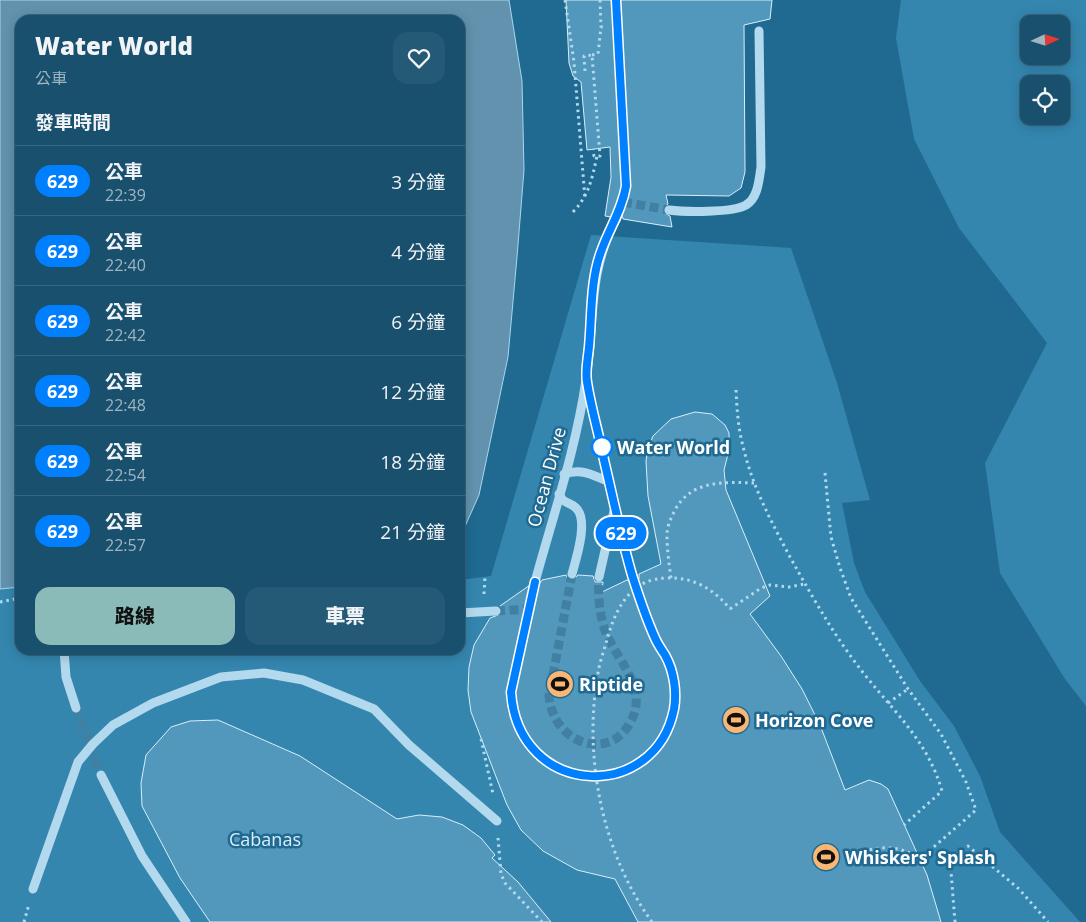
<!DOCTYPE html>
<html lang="zh-TW">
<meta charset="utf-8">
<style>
:root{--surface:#18506e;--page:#255a76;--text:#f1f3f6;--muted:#9fb5c2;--line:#366781;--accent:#8bbbb9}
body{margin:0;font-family:"Open Sans","Noto Sans TC",sans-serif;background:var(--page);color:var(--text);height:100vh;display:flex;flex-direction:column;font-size:19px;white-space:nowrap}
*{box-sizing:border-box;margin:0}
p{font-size:16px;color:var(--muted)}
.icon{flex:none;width:28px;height:28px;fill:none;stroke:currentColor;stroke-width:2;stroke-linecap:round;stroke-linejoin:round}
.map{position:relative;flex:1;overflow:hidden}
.sheet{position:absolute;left:15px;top:15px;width:450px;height:640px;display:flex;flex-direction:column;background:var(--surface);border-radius:15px;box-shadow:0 2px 12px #0003,0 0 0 1px var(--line)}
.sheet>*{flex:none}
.badge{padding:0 10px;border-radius:16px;font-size:18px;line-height:32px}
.needle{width:32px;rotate:86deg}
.controls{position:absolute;left:1020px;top:15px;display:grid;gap:10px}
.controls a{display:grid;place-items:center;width:50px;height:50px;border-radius:10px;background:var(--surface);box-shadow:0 2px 12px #0003,0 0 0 1px var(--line);font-size:25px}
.map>.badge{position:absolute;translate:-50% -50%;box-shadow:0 0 0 2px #fff}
h2{padding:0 20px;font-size:19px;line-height:45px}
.round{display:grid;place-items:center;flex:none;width:52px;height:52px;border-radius:15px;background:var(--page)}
.head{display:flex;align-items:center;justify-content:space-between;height:85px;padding:0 20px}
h1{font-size:24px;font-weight:800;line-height:38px}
.cta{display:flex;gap:10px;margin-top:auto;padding:10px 20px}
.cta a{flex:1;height:58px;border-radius:15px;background:var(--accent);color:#111;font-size:20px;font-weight:800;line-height:58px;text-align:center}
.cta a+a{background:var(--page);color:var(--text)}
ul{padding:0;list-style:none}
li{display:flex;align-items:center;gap:15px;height:70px;padding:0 20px;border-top:1px solid var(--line)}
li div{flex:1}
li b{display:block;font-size:19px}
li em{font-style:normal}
li .badge{min-width:55px;font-weight:700;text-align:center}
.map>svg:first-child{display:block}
.green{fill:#3486af;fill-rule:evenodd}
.water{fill:#6292ad;stroke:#a6d7ee}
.building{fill:#5198bc;stroke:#d8eefa}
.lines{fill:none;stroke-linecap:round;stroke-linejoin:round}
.minor-tunnel{stroke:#4180a2;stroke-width:9;stroke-dasharray:9 4.5;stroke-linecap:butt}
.path{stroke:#b2d9ed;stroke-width:3;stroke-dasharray:2.5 4;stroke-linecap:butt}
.minor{stroke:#b2d9ed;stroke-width:9}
.path-bridge{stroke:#b2d9ed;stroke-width:3;stroke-dasharray:2.5 4;stroke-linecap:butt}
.line-casing{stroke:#fff;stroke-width:11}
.line{stroke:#0080ff;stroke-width:8}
.stop-dot{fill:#fff;stroke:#0080ff;stroke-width:2.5}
.labels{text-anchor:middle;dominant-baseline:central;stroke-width:5;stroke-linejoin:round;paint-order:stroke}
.stop-label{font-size:18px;font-weight:bold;fill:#fff;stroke:#206a92;text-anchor:start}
.street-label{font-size:18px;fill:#fff;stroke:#206a92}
.poi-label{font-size:18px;font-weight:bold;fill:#fff;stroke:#206a92;text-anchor:start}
.park-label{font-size:18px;fill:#d8eefa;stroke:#206a92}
</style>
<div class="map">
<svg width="1086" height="922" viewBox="0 0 1086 922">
<rect width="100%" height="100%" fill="#206a92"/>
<g class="green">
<path d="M901,0h185v706l-21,-27 -65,-106 -15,-110 62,-120 -88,-115 -45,-89 -18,-101zM1029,24h32v32h-32zM1029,84h32v32h-32z"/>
<path d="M591,235l200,13 46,135 33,117 -28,3 12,60 11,29 55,89 34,45 26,50 20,56 80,90h-1080v-333l20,-2v63h440v-70l31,-4z"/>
</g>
<path class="water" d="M0,0h509l13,81 2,89 -7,87 -9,100 -29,138 -16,36 -3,1v-512h-440v567l-20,2z"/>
<g class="building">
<path d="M566,0h206l-2,19 -26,6 1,147 -4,16 -12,8 -63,-1 2,9 -4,3 -1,5 7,4 2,11 -49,-8 -1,-5 -5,-2 -6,5 -6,-1 6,-39 -1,-30 -23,3 -6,-68 -8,-6 -4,-13z"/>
<path d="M695,412l17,2 13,11 4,8v17l-5,20 2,20 44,106 -20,18 31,42 21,33 18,36 25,65 24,-10 12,4 7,5 39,86 14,47h-303l-23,-43 -38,-9 -34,-19 -22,-21 -14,-25 -36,-93 -3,-22 1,-23 5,-22 16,-27 11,-4 -1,-8 30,-21 6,3 6,-8 24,-5 2,4 5,1 5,-5 15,1 2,6h8l-1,10 25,-12 8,3 4,-4v-5l22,-10 -13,-68 -2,-35 2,-13 5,-12 18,-17z"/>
<path d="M218,720l82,36 97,63 22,-4 23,2 21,8 18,13 14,17 -3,3 26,24 33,40h-341l-30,-44 -38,-72 -1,-23 5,-28 25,-28 19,-6z"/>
</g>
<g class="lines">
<g class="minor-tunnel">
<path d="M616,0l10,170 -3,32 -6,16"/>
<path d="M623,202l46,8"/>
<path d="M572,574l-23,122c4,48 61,67 82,25 18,-34 -15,-61 -26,-91 -6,-17 -7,-35 -6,-53"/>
<path d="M535,582l-24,110c8,123 171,100 164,-2 -2,-20 -10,-32 -19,-49 -10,-20 -16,-43 -23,-64"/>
<path d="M496,611l33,-2"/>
<path d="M76,708l25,67"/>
</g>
<g class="path">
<path d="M565,0l9,62 11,137"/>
<path d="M600,0l1,27"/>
<path d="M592,55l6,-1 3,-27h5"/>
<path d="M585,71l-1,-15 8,-1 8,101h-6l-1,-7"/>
<path d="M573,212c16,-17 19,-33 24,-56"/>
<path d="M736,390c1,19 2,38 7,56 9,40 28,75 47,111 23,41 46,82 75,118 31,39 63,67 77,116l-38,34"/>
<path d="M825,473l6,64 9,31 11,30 57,91 33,45 25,48 10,28 -56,49c-21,-14 -37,-13 -61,-7"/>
<path d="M671,578c-2,-14 -4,-29 -4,-43 0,-9 4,-17 8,-25 16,-30 49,-28 79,-27"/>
<path d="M484,594l1,-17"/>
<path d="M0,602l20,-4"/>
<path d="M730,609l31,-21 9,-3 19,2 16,-3"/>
<path d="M888,703l20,-14"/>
<path d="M481,739l12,55"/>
<path d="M498,838l3,36 4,9 37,39"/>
<path d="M24,922l5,-18"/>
<path d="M955,922l-5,-63 18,-13 51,43 29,33"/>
</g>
<g class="minor">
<path d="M669,210c15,2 64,3 77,-5 12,-7 13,-25 15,-38l-2,-136"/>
<path d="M587,383l36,162 10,32"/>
<path d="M564,474c17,-6 30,1 45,8"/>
<path d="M559,494c4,10 11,8 17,14 13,12 0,51 -4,66"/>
<path d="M599,577l15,-66"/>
<path d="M535,582c18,-66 41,-133 51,-202 9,-58 1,-108 31,-162"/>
<path d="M460,613l36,-2"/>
<path d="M64,650l2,27 10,31"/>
<path d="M101,775l41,81 44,66"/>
<path d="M33,889l45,-127 15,-18 20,-19 40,-22 68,-26 43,-4 39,7 71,29 35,36 88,76"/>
</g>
<path class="path-bridge" d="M652,922c-50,-69 -69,-166 -54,-249 2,-13 7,-25 10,-37 9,-30 24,-58 60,-58 25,-1 46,11 62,31"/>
</g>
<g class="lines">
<g class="line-casing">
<path id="line" d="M535,582l-24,110c7,106 144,112 163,17 3,-17 0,-38 -9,-54 -3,-5 -7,-10 -10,-17 -9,-20 -16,-41 -23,-63 -11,-38 -19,-77 -28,-115 -5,-26 -13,-52 -17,-78 -2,-11 1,-24 2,-35 3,-32 1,-68 13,-98 8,-22 20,-39 24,-63l-10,-186"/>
</g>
<use href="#line" class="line"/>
</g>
<defs>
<g id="stadium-disc" transform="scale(1.4375)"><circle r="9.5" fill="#fab673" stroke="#206a92"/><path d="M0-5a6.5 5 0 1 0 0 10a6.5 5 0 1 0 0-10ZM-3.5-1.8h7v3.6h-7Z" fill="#111"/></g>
</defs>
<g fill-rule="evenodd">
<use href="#stadium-disc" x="560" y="684"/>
<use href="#stadium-disc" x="736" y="720"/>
<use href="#stadium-disc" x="826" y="857"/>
</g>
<circle class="stop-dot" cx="602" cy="447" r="10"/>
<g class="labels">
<g class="stop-label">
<text x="617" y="447">Water World</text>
</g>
<g class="street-label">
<text transform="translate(546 477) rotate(-75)">Ocean Drive</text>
</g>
<g class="poi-label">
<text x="579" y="684">Riptide</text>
<text x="755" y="720">Horizon Cove</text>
<text x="845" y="857">Whiskers' Splash</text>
</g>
<g class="park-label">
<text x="265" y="839">Cabanas</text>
</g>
</g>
</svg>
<div class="controls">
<a><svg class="needle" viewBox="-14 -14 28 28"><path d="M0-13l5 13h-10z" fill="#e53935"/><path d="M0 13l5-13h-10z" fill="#9fb5c2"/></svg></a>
<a><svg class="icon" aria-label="locate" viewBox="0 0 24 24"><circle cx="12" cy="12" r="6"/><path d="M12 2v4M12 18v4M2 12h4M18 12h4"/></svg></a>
</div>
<b class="badge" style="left:621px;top:533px;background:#0080ff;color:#fff">629</b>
<section class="sheet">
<div class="head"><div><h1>Water World</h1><p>公車</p></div><a class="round"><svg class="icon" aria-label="heart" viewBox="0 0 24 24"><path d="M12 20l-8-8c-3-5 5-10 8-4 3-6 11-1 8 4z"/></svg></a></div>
<h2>發車時間</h2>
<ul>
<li><span class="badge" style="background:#0080ff;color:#fff">629</span><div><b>公車</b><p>22:39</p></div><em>3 分鐘</em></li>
<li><span class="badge" style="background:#0080ff;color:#fff">629</span><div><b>公車</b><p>22:40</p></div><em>4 分鐘</em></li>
<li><span class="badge" style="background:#0080ff;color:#fff">629</span><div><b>公車</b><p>22:42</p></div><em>6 分鐘</em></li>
<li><span class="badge" style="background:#0080ff;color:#fff">629</span><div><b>公車</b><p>22:48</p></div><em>12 分鐘</em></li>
<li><span class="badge" style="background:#0080ff;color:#fff">629</span><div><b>公車</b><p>22:54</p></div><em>18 分鐘</em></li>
<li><span class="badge" style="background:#0080ff;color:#fff">629</span><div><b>公車</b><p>22:57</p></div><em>21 分鐘</em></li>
</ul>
<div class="cta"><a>路線</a><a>車票</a></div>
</section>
</div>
